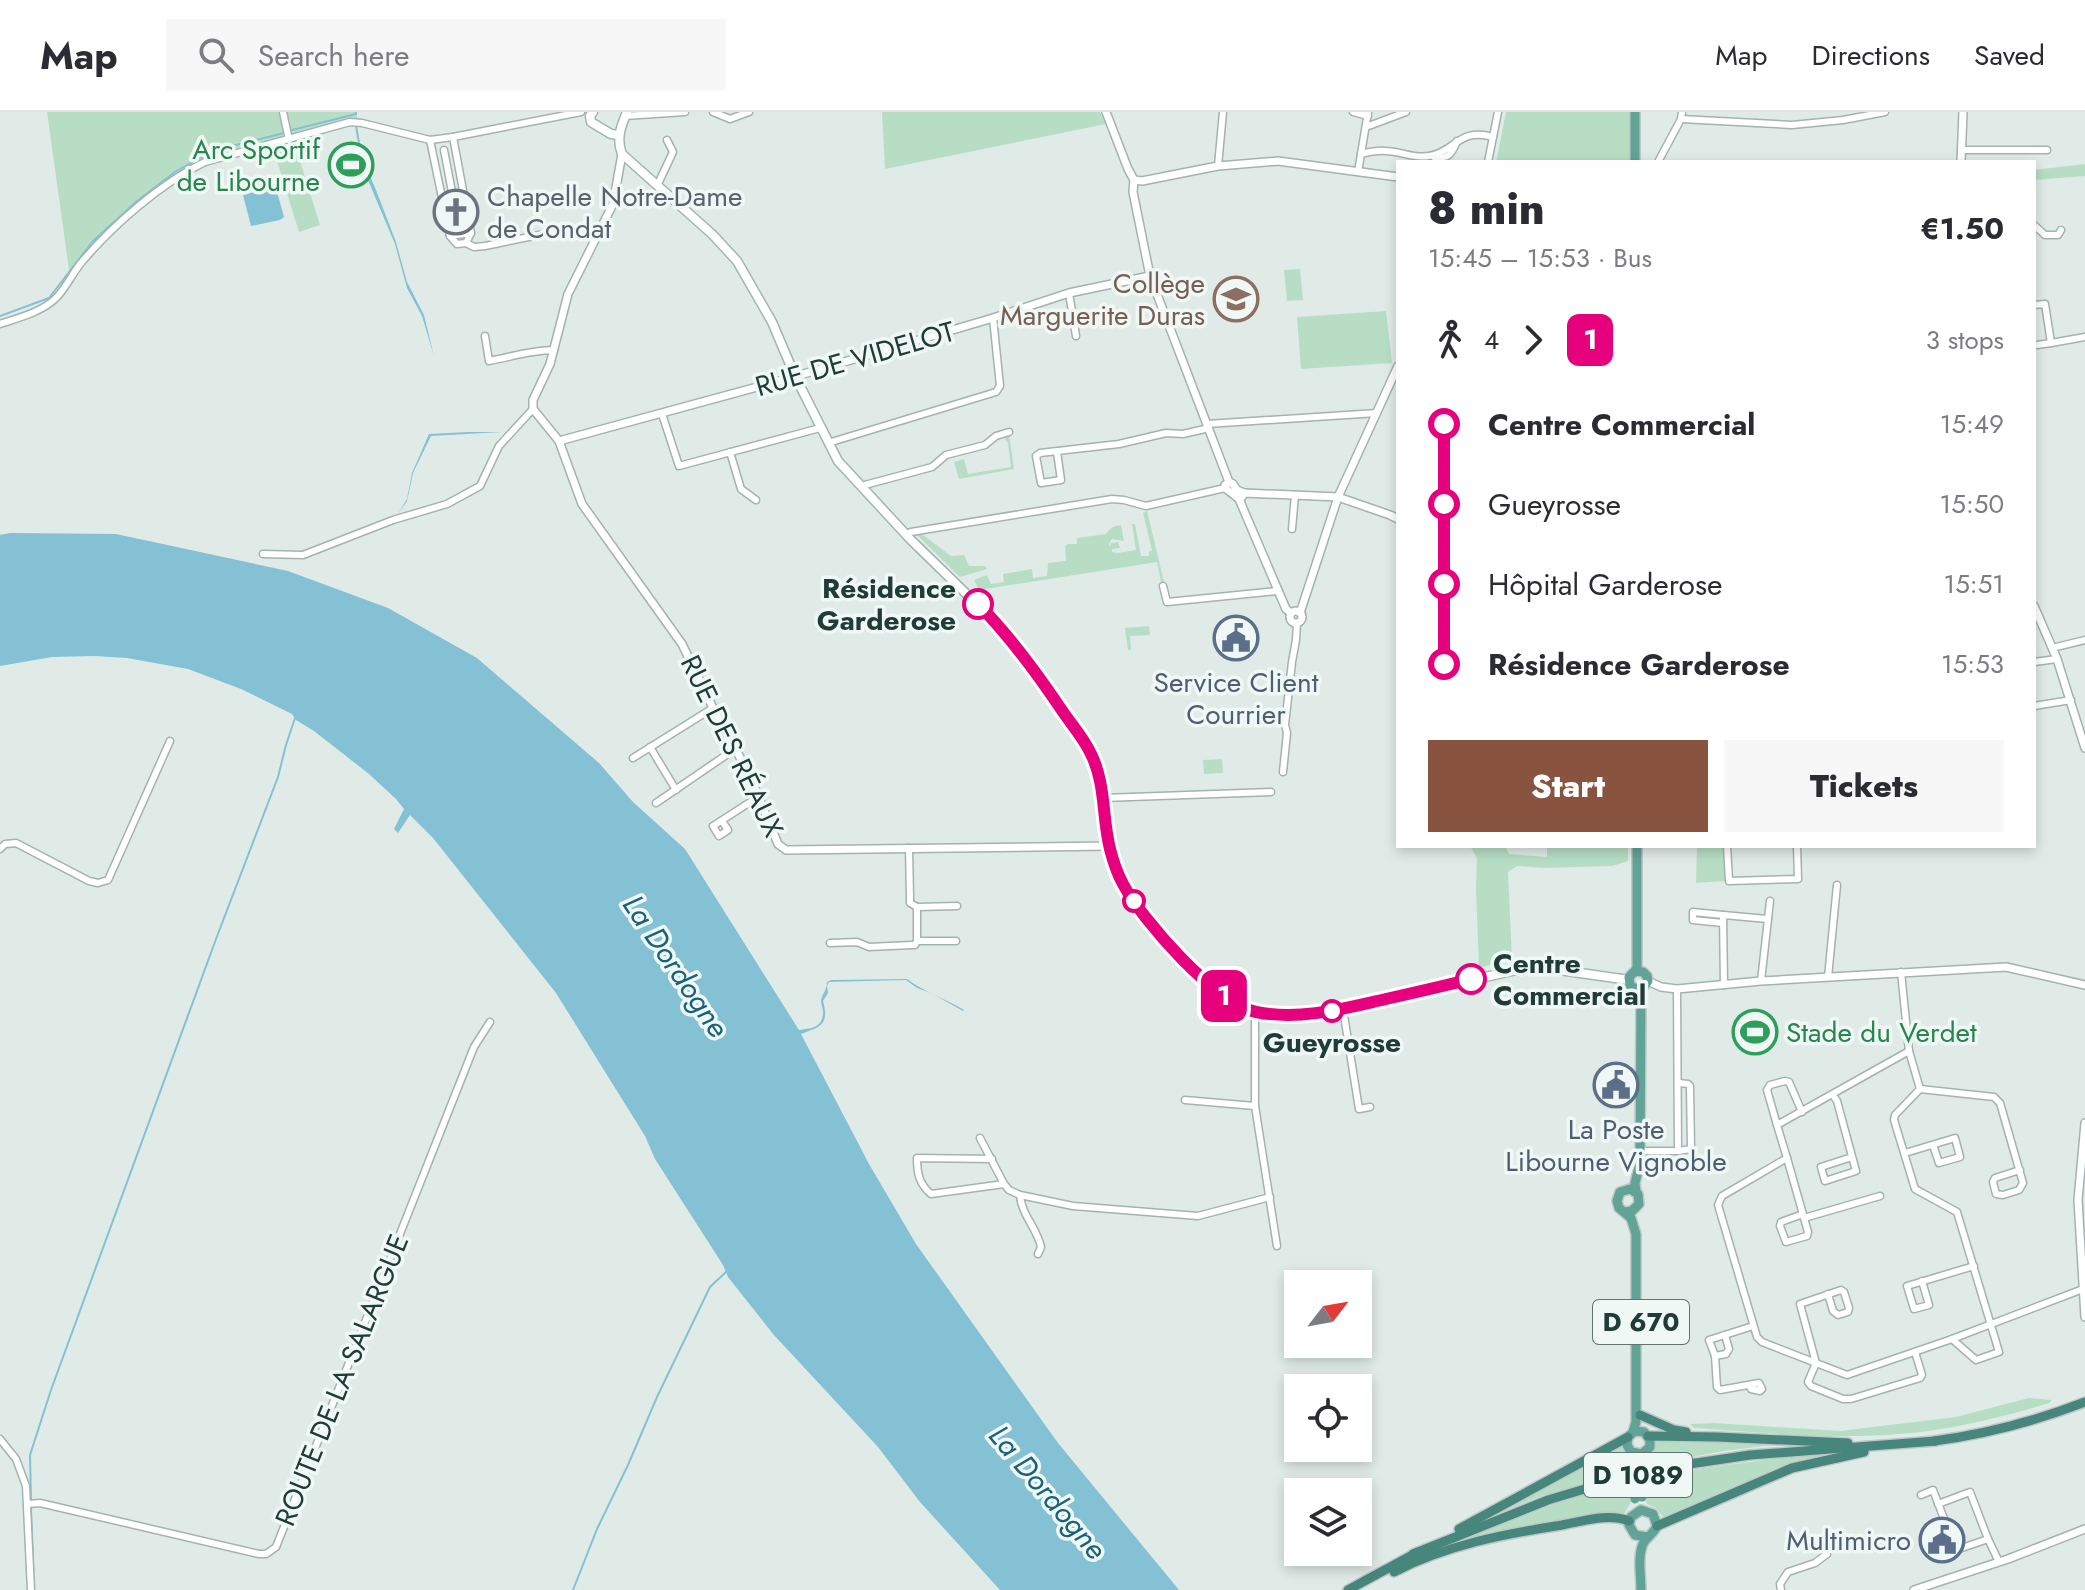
<!DOCTYPE html>
<meta charset="utf-8">
<style>
:root{--surface:#fff;--page:#f7f7f7;--text:#2b2b33;--muted:#7c7c81;--line:#e1e1e2;--accent:#885440}
body{margin:0;font-family:Jost,sans-serif;background:var(--page);color:var(--text);height:100vh;display:flex;flex-direction:column;font-size:30px;white-space:nowrap}
*{box-sizing:border-box;margin:0}
p{font-size:26px;color:var(--muted)}
.icon{flex:none;width:44px;height:44px;fill:none;stroke:currentColor;stroke-width:2;stroke-linecap:round;stroke-linejoin:round}
.map{position:relative;flex:1;overflow:hidden}
.details{position:absolute;left:1396px;top:48px;width:640px;height:688px;display:flex;flex-direction:column;background:var(--surface);border-radius:0px;box-shadow:0 4px 12px #0003}
.details>*{flex:none}
.badge{padding:0 16px;border-radius:12px;font-size:28px;line-height:52px}
.needle{width:52px;rotate:59deg}
.fabs{position:absolute;left:1284px;top:1158px;display:grid;gap:16px}
.fabs a{display:grid;place-items:center;width:88px;height:88px;border-radius:0px;background:var(--surface);box-shadow:0 4px 12px #0003;font-size:40px}
.map>.badge{position:absolute;translate:-50% -50%;box-shadow:0 0 0 4px #fff}
.legs{display:flex;align-items:center;gap:12px;height:88px;padding:0 32px;font-size:26px}
.legs p{margin-inline-start:auto}
.headline{display:flex;align-items:center;justify-content:space-between;height:136px;padding:0 32px}
h1{font-size:44px;font-weight:800;line-height:60px}
.action{display:flex;gap:16px;margin-top:auto;padding:16px 32px}
.action a{flex:1;height:92px;border-radius:0px;background:var(--accent);color:#fff;font-size:32px;font-weight:800;line-height:92px;text-align:center}
.action a+a{background:var(--page);color:var(--text)}
ul{padding:0 32px;list-style:none}
li{display:flex;align-items:center;gap:28px;height:80px;font-size:30px}
li i{display:grid;place-items:center;width:12px;height:100%;margin:0 10px;background:currentColor}
li i::after{content:'';width:20px;height:20px;margin:-10px;border:6px solid;border-radius:50%;background:var(--surface)}
li p{margin-inline-start:auto}
li:first-child i{background:linear-gradient(#0000 50%,currentColor 0)}
li:last-child i{background:linear-gradient(currentColor 50%,#0000 0)}
header{display:flex;align-items:center;gap:48px;box-sizing:border-box;height:112px;padding:0 40px;background:var(--surface);border-bottom:2px solid var(--line)}
header strong{font-size:38px}
nav{display:flex;gap:44px;margin-inline-start:auto;font-size:28px}
.search{width:560px;height:72px;background:var(--page);display:flex;align-items:center;gap:20px;box-sizing:border-box;padding:0 28px;border-radius:0px;color:var(--muted);font-size:30px}
.map>svg:first-child{display:block}
.green{fill:#b7dec5}
.water{fill:#84c1d4}
.lines{fill:none;stroke-linecap:round;stroke-linejoin:round}
.stream{stroke:#84c1d4;stroke-width:2}
.minor-casing{stroke:#a3b3af;stroke-width:9}
.tertiary-casing{stroke:#a3b3af;stroke-width:10}
.secondary-casing{stroke:#9eb8b0;stroke-width:11}
.primary-casing{stroke:#c1c8c7;stroke-width:12}
.trunk-casing{stroke:#c1c8c7;stroke-width:12}
.minor{stroke:#fff;stroke-width:6}
.tertiary{stroke:#fff;stroke-width:7}
.secondary{stroke:#fff;stroke-width:8}
.primary{stroke:#62a397;stroke-width:9}
.trunk{stroke:#46867c;stroke-width:9}
.primary-bridge-casing{stroke:#c1c8c7;stroke-width:12;stroke-linecap:butt}
.primary-bridge{stroke:#62a397;stroke-width:9}
.line-1-casing{stroke:#fff;stroke-width:18}
.line-1{stroke:#e6007e;stroke-width:12}
.stop-1-dot{fill:#fff;stroke:#e6007e;stroke-width:4}
.labels{text-anchor:middle;dominant-baseline:central;stroke-width:7;stroke-linejoin:round;paint-order:stroke}
.shield{fill:#f0f8f5;stroke:#5e7470;stroke-width:2}
.shield-label{font-size:26px;font-weight:bold;fill:#203c37}
.leisure-label{font-size:28px;fill:#27864d;stroke:#f0f8f5;text-anchor:end}
.worship-label{font-size:28px;fill:#5b616d;stroke:#f0f8f5;text-anchor:start}
.education-label{font-size:28px;fill:#785e54;stroke:#f0f8f5;text-anchor:end}
.street-label{font-size:28px;fill:#203c37;stroke:#f0f8f5}
.stop-label{font-size:28px;font-weight:bold;fill:#203c37;stroke:#f0f8f5;text-anchor:end}
.service-label{font-size:28px;fill:#4e5e75;stroke:#f0f8f5}
.water-label{font-size:30px;font-style:italic;fill:#17637b;stroke:#f0f8f5}
</style>
<header>
<strong>Map</strong>
<div class="search"><svg class="icon" aria-label="search" viewBox="0 0 24 24"><circle cx="10" cy="10" r="6"/><path d="M15 15l6 6"/></svg>Search here</div>
<nav><a>Map</a><a>Directions</a><a>Saved</a></nav>
</header>
<div class="map">
<svg width="2085" height="1478" viewBox="0 0 2085 1478">
<rect width="100%" height="100%" fill="#e0ebe7"/>
<g class="green">
<path d="M47,0h310v10l-172,49 -66,52 -49,54z"/>
<path d="M882,0h218l6,12 -221,45z"/>
<path d="M1506,0h123v50h-133z"/>
<path d="M295,33l25,80 -21,7 -25,-81z"/>
<path d="M354,33l12,36 -17,6 -13,-39z"/>
<path d="M2085,52v12l-51,4v-10z"/>
<path d="M1300,157l3,31 -16,1 -3,-31z"/>
<path d="M1386,199l6,52 -91,6 -4,-52z"/>
<path d="M1009,322l5,35 -55,10 -5,-17 10,-3 4,15 43,-7 -3,-24 -3,-4 1,-4z"/>
<path d="M1147,399l17,71h-3l-4,-20 -178,28 -5,-10 13,-5 4,9 13,-2 -1,-8 29,-5 1,9 14,-2 1,-13 18,-2 -1,-15 3,-2h9v-6l29,-4c4,-6 7,-8 15,-9l3,16 -12,-2 -3,5 1,3 1,-4 7,-1 2,6 -8,1v3l6,1 18,-3 -4,-26h3l6,32h8v-4l3,-2 -9,-37z"/>
<path d="M917,423h6l28,21 13,-1 5,11h16l2,3 -27,8z"/>
<path d="M1149,514l1,9 -20,1 1,14h-3l-3,-22z"/>
<path d="M1222,647l1,14 -19,1 -1,-14z"/>
<path d="M1470,734h35l4,8 38,3v-11h81v15l-16,5 -70,2 -25,-2 -9,6 4,87 -33,9 -3,-79 1,-31z"/>
<path d="M1697,734h27l2,35 -30,2z"/>
<path d="M1764,911l4,13 -23,6 -4,-13z"/>
<path d="M2029,1286l23,2 -3,3c-37,11 -75,21 -114,27 -76,12 -164,3 -241,-2l-4,-4 24,-1 126,8 116,-14z"/>
<path d="M1661,1327l163,6h-51l-49,6 -77,14 -1,-8 7,-5 4,-11z"/>
<path d="M1623,1330l8,18v10l-87,25 -57,22 127,-67v-3z"/>
<path d="M1817,1341l1,8 -152,60 -10,-13 -9,-4 -2,-5 1,-22 20,-4z"/>
<path d="M1630,1369l1,21 -8,14 -5,-3h-10l-62,10 -97,22 83,-34z"/>
</g>
<g class="water">
<path d="M357,13l6,37 11,23 22,57 11,40 17,33 10,41 -12,-40 -15,-28 -12,-44 -33,-78 -7,-40z"/>
<path d="M272,75l4,1 8,29 -4,3 -29,6 -8,-31z"/>
<path d="M468,320h34l-71,4 -18,37 -6,28 -9,13 9,-15 5,-26 17,-39z"/>
<path d="M10,421l106,1 172,37 100,37 89,50 122,105 34,39 52,47 114,181c12,-2 22,-1 24,-16 1,-4 -2,-9 -2,-13 1,-7 6,-11 6,-19l4,-2 76,-1c17,13 39,20 57,31l-1,1 -32,-18 -14,-5 -11,-8 -77,2 -2,4 1,7 -5,8c7,25 -4,26 -22,33l68,130 47,80 142,199 121,147h-179l-80,-88 -42,-55 -105,-113 -45,-57 -5,-12 -68,-106 -10,-23 -89,-143 -123,-155 -23,-23 -12,18 -4,-4 10,-20 -8,-10 -27,-25 -55,-43 -18,-11 -4,-6 -51,-25 -53,-20 -61,-11 -33,-2 -42,1 -52,9v-131z"/>
</g>
<g class="lines">
<g class="stream">
<path d="M292,18l64,-16v-2"/>
<path d="M0,204l49,-18 44,-57 44,-40 38,-29 37,-21 72,-18"/>
<path d="M31,1389l-1,-46 21,-65 165,-451 62,-162 8,-32 9,-27"/>
<path d="M31,1395l3,83"/>
<path d="M573,1478l24,-61 31,-64 29,-68 53,-110 16,-15"/>
</g>
<g class="minor-casing">
<g id="minor">
<path d="M283,0l6,28"/>
<path d="M713,0l17,7 19,-7"/>
<path d="M1353,0l15,4"/>
<path d="M625,4l60,-4"/>
<path d="M1681,7l111,6 51,-5 42,-8"/>
<path d="M1366,15l40,-15"/>
<path d="M430,28l20,96 7,8 9,-1 5,-10 -18,-96"/>
<path d="M444,38l8,42"/>
<path d="M1961,38h86"/>
<path d="M1361,42c8,-2 16,-4 25,-3 15,0 27,8 43,5 26,-4 30,-29 64,-19"/>
<path d="M1434,45c15,3 18,-4 23,-16"/>
<path d="M1488,50l10,-50"/>
<path d="M1658,50l23,-43 1,-7"/>
<path d="M1218,54l5,-54"/>
<path d="M1358,60l10,-60"/>
<path d="M657,74l16,-34 -6,-12"/>
<path d="M2034,113l11,10h13l3,-5"/>
<path d="M450,124l21,-3"/>
<path d="M466,131l8,4 11,-1 73,-15"/>
<path d="M1069,181l7,43"/>
<path d="M2034,193l11,-1 6,39 34,-6"/>
<path d="M0,212c18,-6 42,-12 56,-26 10,-10 16,-24 25,-35 32,-38 80,-80 124,-101l145,-40 12,1 68,17 23,-3 128,-25"/>
<path d="M485,224l4,25c22,-4 42,-11 65,-11"/>
<path d="M2037,233l14,-2"/>
<path d="M662,302l17,52 141,-38"/>
<path d="M1207,312l170,-11"/>
<path d="M828,331l168,-51 4,-6 -7,-68"/>
<path d="M730,340l11,37 15,11"/>
<path d="M1057,340l4,28 -20,3 -5,-27 4,-3 79,-9 47,-11 17,1 26,-6"/>
<path d="M861,374l71,-19 14,-12 39,-10 11,-9 13,-4"/>
<path d="M1292,417l3,-34"/>
<path d="M905,422l6,-2 201,-33 12,1 22,6 79,-18"/>
<path d="M263,442l40,1 90,-35 54,-16 33,-18 19,-40 34,-37"/>
<path d="M1163,474l4,16 111,-11"/>
<path d="M2052,536l33,-8"/>
<path d="M2034,550l23,-3"/>
<path d="M2034,594l37,-6"/>
<path d="M650,635l26,43"/>
<path d="M633,646l80,-50"/>
<path d="M1283,660l4,-39 -2,-8 7,-63 4,-22 1,-17"/>
<path d="M1103,686l168,-6"/>
<path d="M656,691l79,-54"/>
<path d="M722,709l6,9 -9,6 -6,-10 45,-29"/>
<path d="M1727,734l2,35 69,-2 -1,-33"/>
<path d="M909,736l1,50v5l7,4v34h39"/>
<path d="M0,737l5,-5 11,-1 73,38 9,2 10,-3 62,-139"/>
<path d="M917,795l40,-1"/>
<path d="M1723,803l-30,-3v8l30,3"/>
<path d="M1768,807l2,-18"/>
<path d="M830,831l27,-1 12,5 43,-2h3l2,-4"/>
<path d="M1901,860l8,79 11,38 -25,26 -1,5 21,69 42,23 42,140 -23,8 -24,-21"/>
<path d="M1828,865l9,-92"/>
<path d="M1724,873l-1,-70 45,4 -7,62"/>
<path d="M1677,877l1,162"/>
<path d="M1343,897l16,100 11,-2"/>
<path d="M1255,900v94l22,140"/>
<path d="M1909,939l-132,74 10,33 -65,38 -4,9 39,132 5,5 85,33 105,-36 131,-50"/>
<path d="M1920,977l74,8 6,6 23,80 -4,7 -16,5 -7,-1 -3,-12 2,-4 25,-8"/>
<path d="M1833,983l4,6 19,70 -31,10 -4,-14 31,-10"/>
<path d="M1185,988l70,6"/>
<path d="M1777,1013l-10,-35 3,-5 15,-4 4,1 13,30"/>
<path d="M980,1026l24,46 5,6 11,5"/>
<path d="M1641,1039h37l13,-2 -1,-63 -2,-2 -9,-1"/>
<path d="M1905,1041l50,-15 5,19 -21,6 -6,-18"/>
<path d="M1787,1046l21,74 -1,4 -21,6 -6,-16 1,-4 22,-8"/>
<path d="M992,1047l-75,-1c0,15 2,26 14,36l73,-10"/>
<path d="M1804,1106l76,-22"/>
<path d="M1038,1142l3,-7c-4,-19 -20,-33 -21,-52l53,11 125,10 72,-19"/>
<path d="M1922,1169l7,24 -15,4 -7,-23 67,-20"/>
<path d="M1828,1182l5,17 5,4 10,-3 1,-4 -5,-16 -3,-2 -41,14 16,59 -8,19 3,4 32,13h8l69,-21 2,-3 -7,-23"/>
<path d="M1715,1244l11,-2 3,-5 -4,-14"/>
<path d="M1750,1274l1,3 9,2 2,-2 -3,-6 -39,7 -3,-3 -2,-31 -6,-16 44,-14"/>
<path d="M0,1327l16,20 10,27 5,104"/>
<path d="M1921,1383l12,-5 23,60 32,-11"/>
<path d="M28,1392l12,-1 219,51h7l10,-7 198,-500 16,-25"/>
<path d="M1938,1392l32,-12 18,47 11,23"/>
<path d="M1781,1478l-1,-6 8,-12 27,-9 12,-9"/>
</g>
</g>
<g class="tertiary-casing">
<g id="tertiary">
<path d="M1106,0l22,57 6,11"/>
<path d="M622,42l-9,50 -45,90 -18,70 -17,36v9l26,32 23,63 100,140 31,64 36,66 29,70 8,6 323,-4"/>
<path d="M1961,50l2,-50"/>
<path d="M1134,68l-1,12 17,84 79,206 4,2 4,6 7,3"/>
<path d="M1134,68l8,1 76,-15 60,-5 120,16"/>
<path d="M559,329l231,-63 203,-60 76,-25 81,-17"/>
<path d="M1229,370l-4,3v3l13,10 4,-1 2,-4 94,4 52,18 8,4"/>
<path d="M1239,387l47,110 5,4"/>
<path d="M2034,494l23,53 28,89"/>
<circle cx="1296" cy="505" r="6"/>
<path d="M1300,501l38,-116 60,-131"/>
<path d="M1648,869l13,6 16,2 84,-8 245,-14 79,18"/>
<path d="M2085,1011l-7,77 7,117"/>
<path d="M1914,1478l94,-31 77,-30"/>
</g>
</g>
<g class="secondary-casing">
<g id="secondary">
<path d="M593,0l-3,4 1,6 20,12 8,1"/>
<path d="M627,0c-6,14 -11,27 -5,42l90,80 25,27 35,61 23,54 43,85 73,79 75,73 55,67 51,75 8,27 9,64 14,38 30,42 49,53 28,22 20,9 10,3 43,2 40,-6 178,-40 24,-1 84,12"/>
</g>
</g>
<g class="primary-casing">
<g id="primary">
<path d="M1635,0v50"/>
<path d="M1637,734v125"/>
<path d="M1636,1080l-1,-9 5,-20 1,-166 1,-8 6,-8 -1,-5 -4,-4 -8,-1 -6,6 1,8 4,3 8,1"/>
<path d="M1625,1100l7,-1 7,-7 -1,-10 -8,-5 -10,3 -3,9 2,7 12,10 5,16v188l-3,10"/>
<path d="M1642,1342l-11,-2 -4,-7 1,-8 7,-6 9,1 6,8v7l-8,7v9"/>
<path d="M1641,1478c0,-14 -4,-36 3,-48 5,-7 10,-9 13,-16l-4,-12 -12,-4 -10,7 -2,8 6,10 12,2"/>
</g>
</g>
<g class="trunk-casing">
<g id="trunk">
<path d="M1640,1303l34,15 12,2"/>
<path d="M1648,1324l69,1 131,6"/>
<path d="M1934,1329c52,-7 102,-20 151,-39"/>
<path d="M1657,1414l135,-58 72,-16"/>
<path d="M1459,1417l169,-92"/>
<path d="M1413,1442l135,-54 60,-18 68,-16 74,-11 186,-14"/>
<path d="M1394,1460c52,-27 110,-38 168,-47 22,-4 46,-12 67,-4"/>
<path d="M1348,1478l70,-38"/>
</g>
</g>
<use href="#minor" class="minor"/>
<use href="#tertiary" class="tertiary"/>
<use href="#secondary" class="secondary"/>
<use href="#primary" class="primary"/>
<use href="#trunk" class="trunk"/>
<g class="primary-bridge-casing">
<g id="primary-bridge">
<path d="M1634,1351l1,36"/>
<path d="M1642,1385v-34"/>
</g>
</g>
<use href="#primary-bridge" class="primary-bridge"/>
</g>
<g class="lines">
<g class="line-1-casing">
<path id="line-1" d="M978,492c32,32 58,68 83,105 10,15 23,29 30,45 15,30 11,64 19,95 3,12 7,24 13,35 19,36 93,120 133,128 41,8 82,-2 121,-11 31,-7 63,-14 94,-22"/>
</g>
<use href="#line-1" class="line-1"/>
</g>
<defs>
<g id="stadium-ring" transform="scale(2.3)"><circle r="9.5" fill="#f0f8f5" stroke="#2e9e5b" stroke-width="1.5"/><path d="M0-5a6.5 5 0 1 0 0 10a6.5 5 0 1 0 0-10ZM-3.5-1.8h7v3.6h-7Z" fill="#2e9e5b"/></g>
<g id="church-ring" transform="scale(2.3)"><circle r="9.5" fill="#f0f8f5" stroke="#6b7280" stroke-width="1.5"/><path d="M-1.2-6h2.4v3.5h3.3v2.4h-3.3V6h-2.4V-.1h-3.3v-2.4h3.3Z" fill="#6b7280"/></g>
<g id="school-ring" transform="scale(2.3)"><circle r="9.5" fill="#f0f8f5" stroke="#8d6e63" stroke-width="1.5"/><path d="M0-5L7-2L0 1L-7-2ZM-4 1L0 2.5L4 1V4Q0 6-4 4Z" fill="#8d6e63"/></g>
<g id="civic-ring" transform="scale(2.3)"><circle r="9.5" fill="#f0f8f5" stroke="#5c6f8a" stroke-width="1.5"/><path d="M-.6-6.5H3V-4.5H.6V-3L4-1V1h2V6H-6V1h2V-1L-.6-3ZM-1.2 2.5V6h2.4V2.5Z" fill="#5c6f8a"/></g>
</defs>
<g fill-rule="evenodd">
<use href="#stadium-ring" x="351" y="53"/>
<use href="#church-ring" x="456" y="100"/>
<use href="#school-ring" x="1236" y="187"/>
<use href="#civic-ring" x="1236" y="526"/>
<use href="#stadium-ring" x="1755" y="920"/>
<use href="#civic-ring" x="1616" y="973"/>
<use href="#civic-ring" x="1942" y="1428"/>
</g>
<g class="stop-1-dot">
<circle cx="978" cy="492" r="14"/>
<circle cx="1134" cy="789" r="10"/>
<circle cx="1471" cy="867" r="14"/>
<circle cx="1332" cy="899" r="10"/>
</g>
<g class="labels">
<g class="shield">
<rect x="1593" y="1188" width="96" height="44" rx="6"/>
<rect x="1584" y="1341" width="108" height="44" rx="6"/>
</g>
<g class="shield-label">
<text x="1641" y="1210">D 670</text>
<text x="1638" y="1363">D 1089</text>
</g>
<g class="leisure-label">
<text x="320" y="37">Arc Sportif<tspan x="320" dy="32">de Libourne</tspan></text>
<text x="1786" y="920" text-anchor="start">Stade du Verdet</text>
</g>
<g class="worship-label">
<text x="487" y="84">Chapelle Notre-Dame<tspan x="487" dy="32">de Condat</tspan></text>
</g>
<g class="education-label">
<text x="1205" y="171">Collège<tspan x="1205" dy="32">Marguerite Duras</tspan></text>
</g>
<g class="street-label">
<text transform="translate(855 247) rotate(-16)">RUE DE VIDELOT</text>
<text transform="translate(732 634) rotate(64)">RUE DES RÉAUX</text>
<text transform="translate(342 1268) rotate(-68)">ROUTE DE LA SALARGUE</text>
</g>
<g class="stop-label">
<text x="956" y="476">Résidence<tspan x="956" dy="32">Garderose</tspan></text>
<text x="1493" y="851" text-anchor="start">Centre<tspan x="1493" dy="32">Commercial</tspan></text>
<text x="1332" y="930" text-anchor="middle">Gueyrosse</text>
</g>
<g class="service-label">
<text x="1236" y="570">Service Client<tspan x="1236" dy="32">Courrier</tspan></text>
<text x="1616" y="1017">La Poste<tspan x="1616" dy="32">Libourne Vignoble</tspan></text>
<text x="1911" y="1428" text-anchor="end">Multimicro</text>
</g>
<g class="water-label">
<text transform="translate(676 854) rotate(56)">La Dordogne</text>
<text transform="translate(1048 1380) rotate(50)">La Dordogne</text>
</g>
</g>
</svg>
<div class="fabs">
<a><svg class="needle" viewBox="-14 -14 28 28"><path d="M0-13l5 13h-10z" fill="#e53935"/><path d="M0 13l5-13h-10z" fill="#7c7c81"/></svg></a>
<a><svg class="icon" aria-label="locate" viewBox="0 0 24 24"><circle cx="12" cy="12" r="6"/><path d="M12 2v4M12 18v4M2 12h4M18 12h4"/></svg></a>
<a><svg class="icon" aria-label="layers" viewBox="0 0 24 24"><path d="M12 4l9 5-9 5-9-5zM3 14l9 5 9-5"/></svg></a>
</div>
<b class="badge" style="left:1224px;top:884px;background:#e6007e;color:#fff">1</b>
<section class="details">
<div class="headline"><div><h1>8 min</h1><p>15:45 – 15:53 · Bus</p></div><b>€1.50</b></div>
<div class="legs"><svg class="icon" aria-label="walk" viewBox="0 0 24 24"><circle cx="13" cy="4" r="2"/><path d="M13 8l-2 6 4 7M11 14l-3 7M7 12l3-4h3l4 4"/></svg>4<svg class="icon" aria-label="forward" viewBox="0 0 24 24"><path d="M9 5l7 7-7 7"/></svg><b class="badge" style="background:#e6007e;color:#fff">1</b><p>3 stops</p></div>
<ul>
<li><i style="color:#e6007e"></i><b>Centre Commercial</b><p>15:49</p></li>
<li><i style="color:#e6007e"></i><span>Gueyrosse</span><p>15:50</p></li>
<li><i style="color:#e6007e"></i><span>Hôpital Garderose</span><p>15:51</p></li>
<li><i style="color:#e6007e"></i><b>Résidence Garderose</b><p>15:53</p></li>
</ul>
<div class="action"><a>Start</a><a>Tickets</a></div>
</section>
</div>
